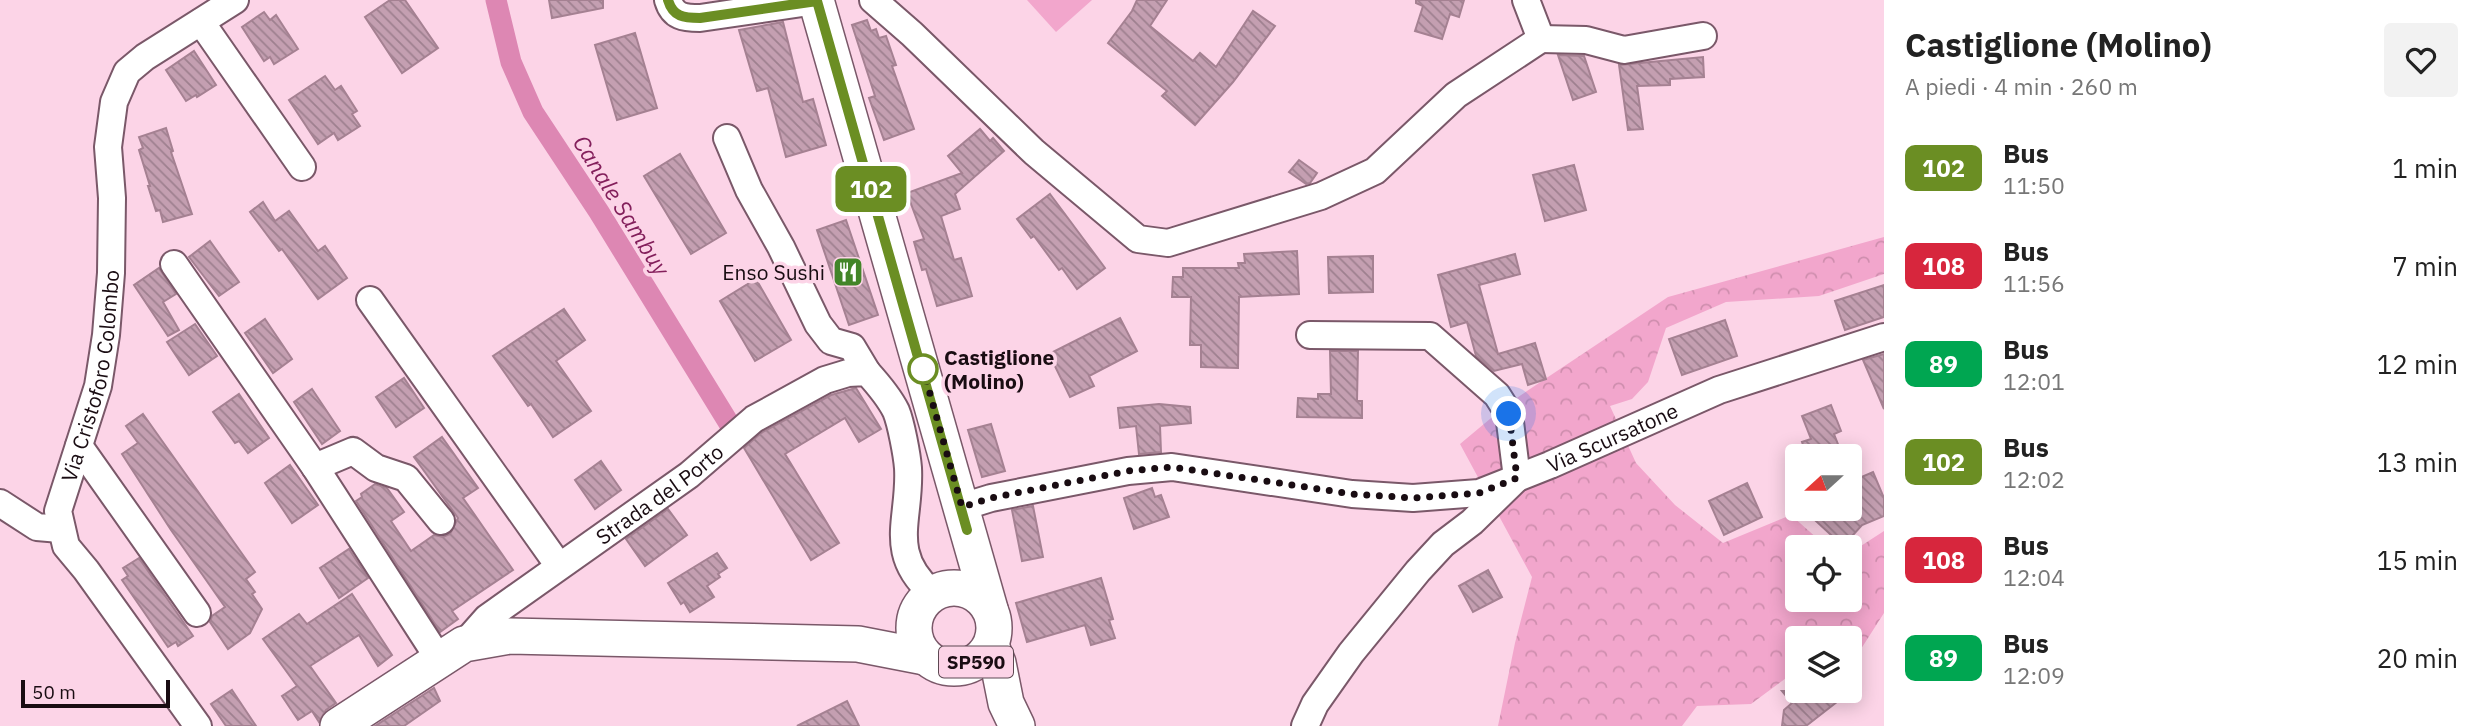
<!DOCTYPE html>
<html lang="it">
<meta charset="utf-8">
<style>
:root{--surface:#fff;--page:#f2f2f2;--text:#222;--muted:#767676}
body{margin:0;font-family:"IBM Plex Sans",sans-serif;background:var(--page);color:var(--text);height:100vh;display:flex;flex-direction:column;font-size:26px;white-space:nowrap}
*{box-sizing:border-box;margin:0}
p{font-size:23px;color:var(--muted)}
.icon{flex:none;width:38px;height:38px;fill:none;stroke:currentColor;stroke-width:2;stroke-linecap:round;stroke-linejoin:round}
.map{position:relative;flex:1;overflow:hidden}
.drawer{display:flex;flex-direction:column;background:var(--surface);width:595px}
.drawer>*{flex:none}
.badge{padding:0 14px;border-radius:10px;font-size:24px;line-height:46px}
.needle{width:46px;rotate:249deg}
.controls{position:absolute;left:1785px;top:444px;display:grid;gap:14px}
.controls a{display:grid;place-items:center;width:77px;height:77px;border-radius:7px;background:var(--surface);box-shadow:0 4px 18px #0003;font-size:35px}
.scale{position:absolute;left:21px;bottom:18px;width:149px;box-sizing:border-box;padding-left:7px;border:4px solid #190c12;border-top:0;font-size:19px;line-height:24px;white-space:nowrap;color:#190c12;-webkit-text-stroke:5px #fcd4e7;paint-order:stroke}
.you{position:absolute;width:35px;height:35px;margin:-18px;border:5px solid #fff;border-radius:50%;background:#1a73e8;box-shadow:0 0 0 10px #1a73e833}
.map>.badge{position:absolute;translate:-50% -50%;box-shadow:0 0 0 4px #fff}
.round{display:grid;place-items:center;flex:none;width:74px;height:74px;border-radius:7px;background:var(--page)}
.overview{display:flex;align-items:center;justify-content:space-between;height:119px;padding:0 21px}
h1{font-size:33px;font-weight:700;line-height:52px}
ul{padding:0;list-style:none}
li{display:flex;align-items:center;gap:21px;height:98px;padding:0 21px}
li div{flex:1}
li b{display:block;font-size:26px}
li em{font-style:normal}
li .badge{min-width:77px;font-weight:700;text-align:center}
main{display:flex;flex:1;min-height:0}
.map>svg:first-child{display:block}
.forest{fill:url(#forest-crowns)}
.pitch{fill:#f2a6cc}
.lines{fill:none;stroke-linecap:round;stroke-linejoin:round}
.canal{stroke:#dd87b3;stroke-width:21}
.building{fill:url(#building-back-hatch);stroke:#a58192;stroke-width:2}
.minor-casing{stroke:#7a5869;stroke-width:30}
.major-casing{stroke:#7a5869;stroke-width:38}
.minor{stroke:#fff;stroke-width:26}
.major{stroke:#fff;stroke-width:35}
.line-casing{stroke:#fff;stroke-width:16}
.line{stroke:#6b8e23;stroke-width:10}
.walk{stroke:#190c12;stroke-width:7;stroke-dasharray:0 12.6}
.stop-dot{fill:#fff;stroke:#6b8e23;stroke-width:3.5}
.labels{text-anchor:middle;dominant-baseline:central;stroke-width:7;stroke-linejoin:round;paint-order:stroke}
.shield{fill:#fcd4e7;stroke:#5d4852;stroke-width:2}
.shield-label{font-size:19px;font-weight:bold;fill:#190c12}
.poi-label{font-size:21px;fill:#190c12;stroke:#fcd4e7;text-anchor:end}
.stop-label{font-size:21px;font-weight:bold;fill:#190c12;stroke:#fcd4e7;text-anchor:start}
.street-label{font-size:21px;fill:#190c12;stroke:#fcd4e7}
.water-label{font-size:23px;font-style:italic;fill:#831f5b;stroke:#fcd4e7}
</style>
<main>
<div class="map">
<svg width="1884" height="726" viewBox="0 0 1884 726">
<defs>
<pattern id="forest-crowns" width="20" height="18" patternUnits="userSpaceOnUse" patternTransform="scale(1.75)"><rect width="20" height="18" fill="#f2a6cc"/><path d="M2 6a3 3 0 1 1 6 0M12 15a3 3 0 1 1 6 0" fill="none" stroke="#cf8eae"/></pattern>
<pattern id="building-back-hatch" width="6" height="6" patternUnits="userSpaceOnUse" patternTransform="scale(1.75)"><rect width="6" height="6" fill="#c49fb1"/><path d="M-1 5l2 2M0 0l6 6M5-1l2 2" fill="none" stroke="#9e808f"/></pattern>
</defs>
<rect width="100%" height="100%" fill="#fcd4e7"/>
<path class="forest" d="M1884,237v37l-65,22 -93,6 -60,26 -18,54 -16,17 -22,7 26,57 39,42 48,38 68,-28 37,33h-31v52h53v-47l34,-22v82l-32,50 -2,-2v-22h-53v31l-46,34 -54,2 -15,20h-184l17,-83 17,-66 -72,-133 49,-41 159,-106z"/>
<path class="pitch" d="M1027,0h65l-36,32z"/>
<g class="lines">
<path class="canal" d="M496,0l15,62 22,50 66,100 131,213"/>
</g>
<g class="building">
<path d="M390,0h15l33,48 -36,25 -37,-56z"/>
<path d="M549,0h54v8l-51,10z"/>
<path d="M1137,0h30l-17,26 43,35 7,-8 16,14 37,-56 22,15 -42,56 -38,43 -33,-29 5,-5 -59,-48 24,-32z"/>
<path d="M1416,0h48l-5,17 -9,-3 -8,25 -27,-8 8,-25 -7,-3z"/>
<path d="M264,12l6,8 6,-5 22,34 -24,15 -4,-7 -6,4 -22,-34z"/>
<path d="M867,20l4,11 5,-2 3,9 7,-2 10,29 -4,1 22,63 -30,11 -15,-42 6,-2 -23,-71z"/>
<path d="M783,22l20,80 10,-3 13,46 -40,12 -18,-69 -11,3 -18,-61z"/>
<path d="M635,33l22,75 -40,12 -22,-75z"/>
<path d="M194,51l22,34 -19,12 -1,-2 -10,6 -20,-31z"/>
<path d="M1558,55l26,1 12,36 -23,8z"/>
<path d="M1703,57l1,20 -34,2v6l-33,1 6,43 -15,1 -9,-65z"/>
<path d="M325,76l10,14 6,-4 16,25 -5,3 8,12 -22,14 -4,-7 -16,11 -29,-44z"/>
<path d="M166,128l7,23 -2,1 21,62 -29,8 -3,-12 -4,1 -8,-25h2l-11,-36 4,-2 -4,-11z"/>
<path d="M980,129l10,12 3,-3 11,13 -49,43 5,15 -19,7 13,44 7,-2 11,38 -35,10 -11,-37 -4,1 -8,-28 10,-3 -17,-46 55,-20 -14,-17z"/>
<path d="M680,154l46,79 -35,21 -47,-78z"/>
<path d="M1299,160l18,13 -7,10 -4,1 -17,-12z"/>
<path d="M1574,165l12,45 -41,11 -12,-46z"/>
<path d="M1050,194l55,74 -28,21 -15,-21 -3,2 -25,-34 -3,2 -14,-19z"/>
<path d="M263,202l12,19 14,-10 29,40 7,-5 22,32 -29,21 -36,-50 -3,2 -29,-39z"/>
<path d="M846,220l32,95 -29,10 -32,-95z"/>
<path d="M210,241l29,41 -20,14 -30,-39z"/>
<path d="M1297,251l2,43 -60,3 -1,71 -37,-1v-22h-11l1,-48h-19l1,-20h10v-9h56l-1,-5h7l-1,-9z"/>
<path d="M1515,254l5,20 -41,11 19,69 37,-11 11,36 -18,6 -6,-21 -28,7 -18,-15 -9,-34 -16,5 -13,-52z"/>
<path d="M1373,256v36l-44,1 -1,-36z"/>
<path d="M159,268l17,26 -13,8 16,28 -11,6 -34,-51z"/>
<path d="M756,279l35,61 -36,21 -35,-60z"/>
<path d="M1884,285v32l-39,13 -10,-29z"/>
<path d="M564,309l21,31 -29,21 35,50 -38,26 -22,-33 -3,2 -35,-50z"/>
<path d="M1120,318l17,33 -48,25 5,10 -24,11 -21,-43z"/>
<path d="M265,319l27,40 -19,14 -28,-40z"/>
<path d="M1725,320l12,36 -55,19 -13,-36z"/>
<path d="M195,324l22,32 -28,19 -22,-33z"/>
<path d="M1330,351h28l-1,50h5v17l-65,-1 1,-19 20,1v-5h13z"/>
<path d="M1884,354v55l-21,-49z"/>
<path d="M404,378l20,30 -28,19 -20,-30z"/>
<path d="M856,388l25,41 -22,13 -14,-24 -60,36 54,89 -28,17 -67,-112 17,-15 70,-38z"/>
<path d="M312,389l28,42 -18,13 -28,-42z"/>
<path d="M239,394l30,44 -21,15 -9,-12 -4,2 -22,-31z"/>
<path d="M1159,404l31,3 1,16 -31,3 1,26 -22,2 -3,-28 -16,2 -2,-20z"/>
<path d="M1831,405l10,26 -7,3 9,23h-36l-5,-15 9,-3 -9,-23z"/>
<path d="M143,414l112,158 -9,7 9,13 -3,2 10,15 -12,24 -22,16 -18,-27 2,-6 13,-9 -54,-77 -49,-76 16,-11 -12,-17z"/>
<path d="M991,424l14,47 -23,6 -14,-47z"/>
<path d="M442,437l36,51 -15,10 50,72 -61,41 6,8 -18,13 -84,-131 6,-4 -1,-3 14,-10 12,4 17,24 -13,9 20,30 23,-16 9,2 7,-3 8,-16 -44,-61z"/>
<path d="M601,461l20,29 -26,19 -20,-29z"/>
<path d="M290,465l28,40 -26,18 -27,-40z"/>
<path d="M1873,472l11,26v18l-22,9 -19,21 -40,-37h47v-27z"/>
<path d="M1747,483l15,34 -38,18 -15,-34z"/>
<path d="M1152,488l3,9 6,-2 8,22 -35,12 -10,-31z"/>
<path d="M1033,506l10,51 -21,4 -10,-51z"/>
<path d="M668,509l19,26 -42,31 -19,-27z"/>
<path d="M349,549l19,29 -29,20 -19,-30z"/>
<path d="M717,553l10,15 -9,6 2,3 -13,9 7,11 -24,15 -6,-10 -3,2 -13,-21z"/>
<path d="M139,558l54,78 -15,10 -2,-4 -8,5 -46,-67 6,-4 -5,-8z"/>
<path d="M1488,570l14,27 -29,15 -14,-26z"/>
<path d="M1101,578l12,41 -4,1 6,18 -24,7 -6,-20 -58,17 -11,-39z"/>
<path d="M352,594l40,61 -14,11 -19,-31 -49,31 26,37 -10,7 -7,12 -7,-11 -14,9 -16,-24 15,-10 -34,-47 36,-25 8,10z"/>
<path d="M434,688l6,13 -36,25h-29z"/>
<path d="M232,690l24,36h-30l-15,-22z"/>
<path d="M1782,691h69l-45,35h-24l2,-16 8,-7z"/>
<path d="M847,701l12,25h-62z"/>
</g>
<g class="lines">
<g class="minor-casing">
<g id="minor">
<path d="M668,0c5,17 16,18 32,18l116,-17"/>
<path d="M873,0l39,34 122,118 104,87 30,4 153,-47 54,-25 81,-76 85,-56 -15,-39"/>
<path d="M201,22l101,145"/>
<path d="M1541,39l45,1 38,10 79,-14"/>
<path d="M727,138l22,52 32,57 37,77 13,17 21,6 15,25"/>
<path d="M174,264l141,203"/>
<path d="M370,300l189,266"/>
<path d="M79,446l118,167"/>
<path d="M0,503l37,24 23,2"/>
<path id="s1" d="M962,507l29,-9 137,-27 44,-4 180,27 61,4 66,-5 71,-28 169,-75 165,-53"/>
<path id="s2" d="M464,644l23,-26 202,-143 65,-56 71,-39 23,-7 19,-1c10,11 22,25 29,39 5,12 11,44 12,57 3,51 -22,84 24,125"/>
<path d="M439,659l-124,-192 38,-16 23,17 30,10 35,43"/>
<path id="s3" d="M198,726l-112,-156 -20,-24 -8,-35 40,-125 8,-51 5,-62 1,-75 -4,-51 6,-45 13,-30 18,-15 90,-57"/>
<path d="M1305,726l10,-22 36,-51 67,-82 25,-27 29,-22 45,-44 -8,-64 -12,-19 -67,-59 -120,-1"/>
</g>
</g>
<g class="major-casing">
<g id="major">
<path d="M816,0l174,609"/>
<circle cx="954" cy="628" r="40"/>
<path d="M991,646l7,17 8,40 11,23"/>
<path d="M338,726l126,-82 46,-8 348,8 67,13"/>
</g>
</g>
<use href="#minor" class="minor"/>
<use href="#major" class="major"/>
</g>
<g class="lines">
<g class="line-casing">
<path id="line" d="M668,0c5,17 16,18 32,18l117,-17 150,529"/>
</g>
<use href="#line" class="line"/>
<path class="walk" d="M923,369l39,138 29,-9 137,-27 44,-4 180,27 61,4 66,-5 38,-15 -8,-64"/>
</g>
<defs>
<g id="restaurant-square" transform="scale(1.575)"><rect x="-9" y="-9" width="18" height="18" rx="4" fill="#428528" stroke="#fcd4e7"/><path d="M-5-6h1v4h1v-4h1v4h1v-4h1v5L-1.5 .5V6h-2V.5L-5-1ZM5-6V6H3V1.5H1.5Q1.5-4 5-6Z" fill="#fff"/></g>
</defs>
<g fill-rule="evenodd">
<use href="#restaurant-square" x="848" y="272"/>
</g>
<circle class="stop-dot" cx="923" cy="369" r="14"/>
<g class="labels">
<rect class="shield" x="939" y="646.5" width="74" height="31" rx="5"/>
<g class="shield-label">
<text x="976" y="662">SP590</text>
</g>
<g class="poi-label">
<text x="825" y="272">Enso Sushi</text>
</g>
<g class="stop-label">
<text x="944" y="357">Castiglione<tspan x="944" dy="24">(Molino)</tspan></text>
</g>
<g class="street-label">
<text stroke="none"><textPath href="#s3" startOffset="399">Via Cristoforo Colombo</textPath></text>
<text stroke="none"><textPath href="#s1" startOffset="668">Via Scursatone</textPath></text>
<text stroke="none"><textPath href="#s2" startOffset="247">Strada del Porto</textPath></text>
</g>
<g class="water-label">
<text transform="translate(622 205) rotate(58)">Canale Sambuy</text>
</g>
</g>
</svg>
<div class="controls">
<a><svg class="needle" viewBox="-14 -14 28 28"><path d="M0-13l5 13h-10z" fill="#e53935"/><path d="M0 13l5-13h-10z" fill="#767676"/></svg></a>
<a><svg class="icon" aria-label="locate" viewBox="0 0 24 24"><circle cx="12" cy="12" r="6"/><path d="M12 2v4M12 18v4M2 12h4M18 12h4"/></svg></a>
<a><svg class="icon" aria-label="layers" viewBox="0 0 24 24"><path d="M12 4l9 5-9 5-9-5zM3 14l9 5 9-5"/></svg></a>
</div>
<div class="scale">50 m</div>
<div class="you" style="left:1509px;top:414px"></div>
<b class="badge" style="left:871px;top:189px;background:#6b8e23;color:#fff">102</b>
</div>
<section class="drawer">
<div class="overview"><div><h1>Castiglione (Molino)</h1><p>A piedi · 4 min · 260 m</p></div><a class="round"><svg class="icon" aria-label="heart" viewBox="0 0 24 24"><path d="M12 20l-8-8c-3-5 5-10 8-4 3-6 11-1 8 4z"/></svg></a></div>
<ul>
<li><span class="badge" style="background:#6b8e23;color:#fff">102</span><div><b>Bus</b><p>11:50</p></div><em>1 min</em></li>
<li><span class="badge" style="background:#d7263d;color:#fff">108</span><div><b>Bus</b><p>11:56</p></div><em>7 min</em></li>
<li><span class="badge" style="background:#00a651;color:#fff">89</span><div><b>Bus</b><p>12:01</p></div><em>12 min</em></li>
<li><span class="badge" style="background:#6b8e23;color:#fff">102</span><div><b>Bus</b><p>12:02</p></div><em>13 min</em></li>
<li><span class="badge" style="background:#d7263d;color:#fff">108</span><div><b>Bus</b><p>12:04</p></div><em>15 min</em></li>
<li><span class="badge" style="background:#00a651;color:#fff">89</span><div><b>Bus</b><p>12:09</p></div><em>20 min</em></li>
</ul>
</section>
</main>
